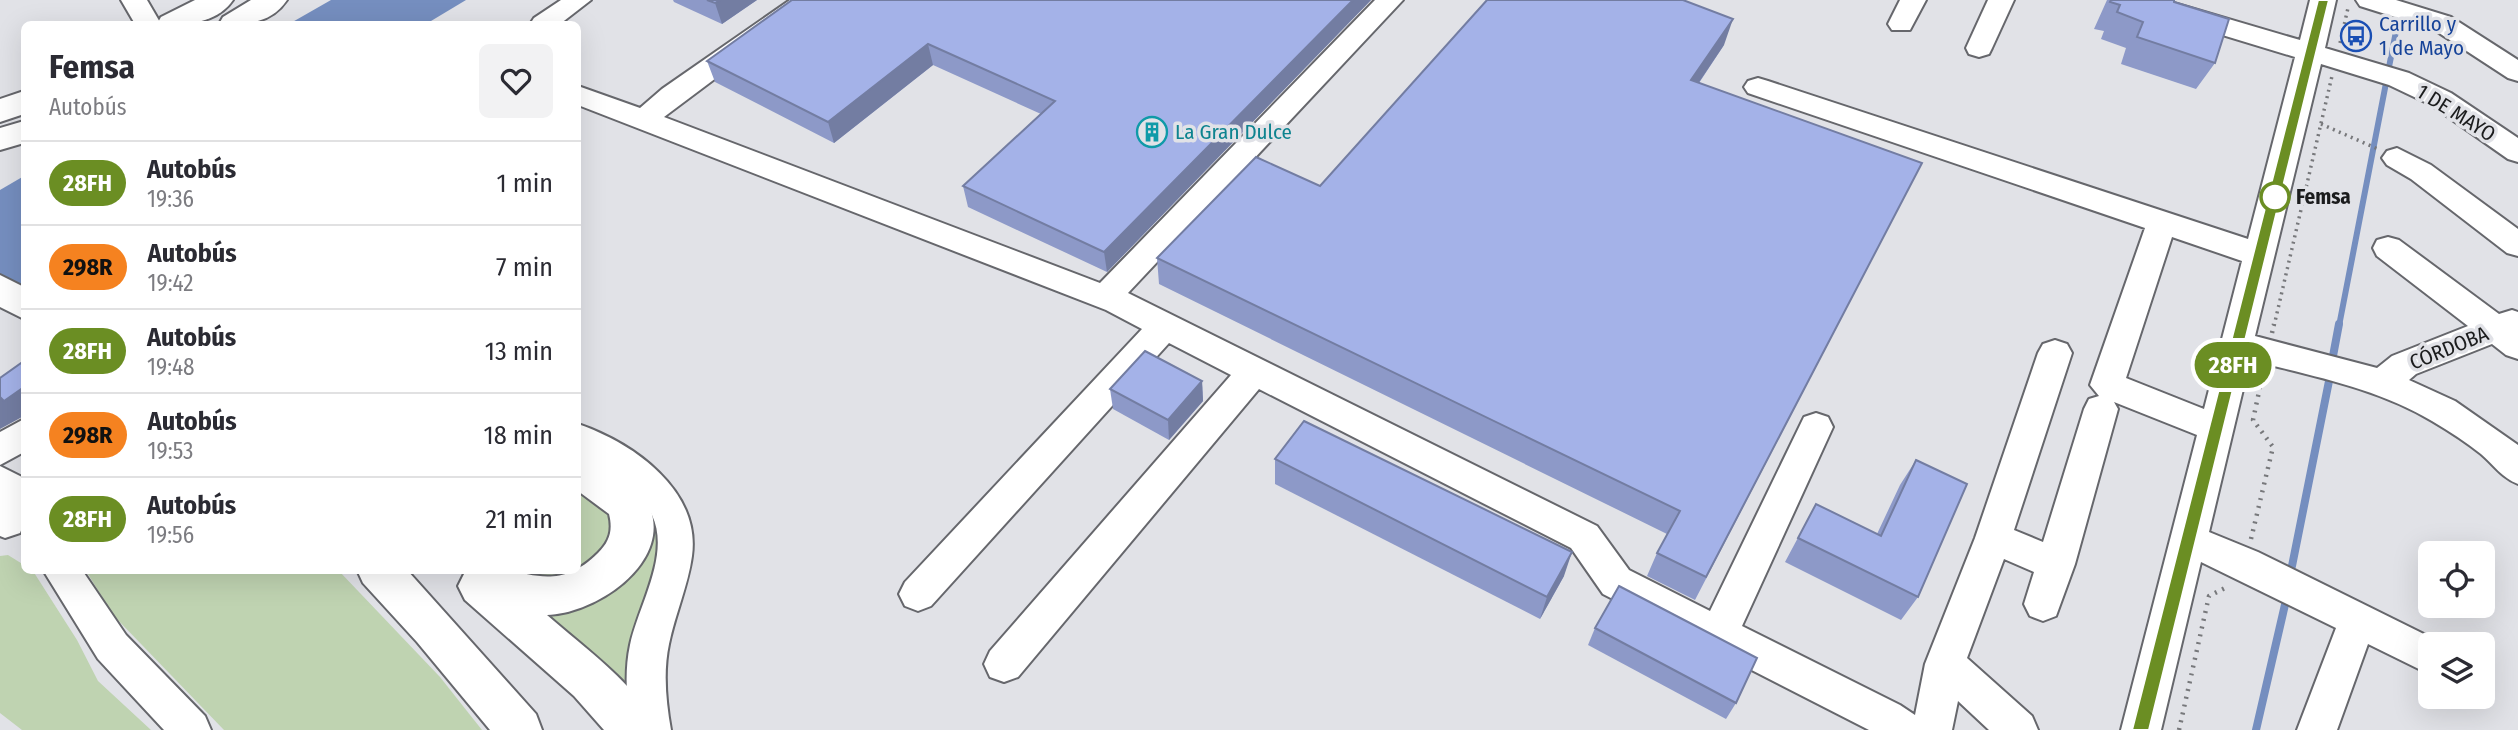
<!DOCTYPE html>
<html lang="es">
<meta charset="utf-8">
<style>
:root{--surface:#fff;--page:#f2f2f3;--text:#2b2b33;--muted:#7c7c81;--line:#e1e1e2}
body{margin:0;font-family:"Fira Sans Condensed",sans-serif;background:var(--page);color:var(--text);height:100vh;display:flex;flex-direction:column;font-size:26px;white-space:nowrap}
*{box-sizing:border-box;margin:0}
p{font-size:23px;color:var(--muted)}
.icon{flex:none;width:38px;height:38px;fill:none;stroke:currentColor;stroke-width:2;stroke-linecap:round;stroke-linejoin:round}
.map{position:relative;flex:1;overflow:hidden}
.side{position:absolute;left:21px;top:21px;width:560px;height:553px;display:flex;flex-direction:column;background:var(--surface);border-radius:10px;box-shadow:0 7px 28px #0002}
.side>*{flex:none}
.badge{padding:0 14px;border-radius:23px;font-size:24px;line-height:46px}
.tools{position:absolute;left:2418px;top:541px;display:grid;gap:14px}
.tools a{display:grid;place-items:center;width:77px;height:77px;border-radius:10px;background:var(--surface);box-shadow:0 7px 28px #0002;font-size:35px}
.map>.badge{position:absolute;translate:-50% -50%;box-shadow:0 0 0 4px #fff}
.round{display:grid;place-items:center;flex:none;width:74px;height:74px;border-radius:10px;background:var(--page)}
.summary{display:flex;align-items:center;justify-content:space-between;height:119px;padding:0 28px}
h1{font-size:33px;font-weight:700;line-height:52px}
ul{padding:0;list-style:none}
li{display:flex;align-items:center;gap:21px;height:84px;padding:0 28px;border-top:2px solid var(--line)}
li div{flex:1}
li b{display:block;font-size:26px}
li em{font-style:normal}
li .badge{min-width:77px;font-weight:700;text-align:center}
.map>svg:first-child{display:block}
.green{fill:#bfd3b1}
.water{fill:#758ebf}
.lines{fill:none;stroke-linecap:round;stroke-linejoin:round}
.stream-far1{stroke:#758ebf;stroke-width:6}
.stream{stroke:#758ebf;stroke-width:8}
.minor-casing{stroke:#66676c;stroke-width:4}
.major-casing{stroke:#66676c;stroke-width:4}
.highway-casing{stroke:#66676c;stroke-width:4}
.path-far1{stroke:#77787b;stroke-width:3.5;stroke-dasharray:2 4.5;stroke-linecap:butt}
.path{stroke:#77787b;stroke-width:4.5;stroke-dasharray:2 6;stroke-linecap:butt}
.minor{fill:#fff;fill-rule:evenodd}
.major{fill:#fff;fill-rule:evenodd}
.highway{fill:#fff;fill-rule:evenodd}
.wall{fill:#8d99c8}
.shaded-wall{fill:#737da2}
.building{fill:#a4b2e8;stroke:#737da2;stroke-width:2}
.line{fill:#6b8e23;stroke:#fff;stroke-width:2}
.stop-dot{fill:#fff;stroke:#6b8e23;stroke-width:3.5}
.labels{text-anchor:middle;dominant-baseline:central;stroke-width:7;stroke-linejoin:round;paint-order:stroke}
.transit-label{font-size:21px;fill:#164399;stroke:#e1e2e7;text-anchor:start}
.street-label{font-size:21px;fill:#1b1c1d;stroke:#e1e2e7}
.culture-label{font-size:21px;fill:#0d838f;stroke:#e1e2e7;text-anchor:start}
.stop-label{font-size:21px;font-weight:bold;fill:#1b1c1d;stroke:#e1e2e7;text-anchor:start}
</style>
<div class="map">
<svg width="2518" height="730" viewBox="0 0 2518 730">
<rect width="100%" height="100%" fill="#e1e2e7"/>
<g class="green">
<path d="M578,452l47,29 23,20 15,47 -35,105 -3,28 -83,-67c39,-4 69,-11 92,-45l-12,-87 -44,-25z"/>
<path d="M578,485l32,28 5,9 -12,39 -50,21 -45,-11 70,-1z"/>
<path d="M8,555l16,10v5l9,1 44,69 21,41 53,49h-129l-22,-17v-157z"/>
<path d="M86,571h253l101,106 42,53h-258l-110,-114z"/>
</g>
<g class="water">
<path d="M331,0h135l-40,24h-137z"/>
<path d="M24,176v111l-24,17v-114z"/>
</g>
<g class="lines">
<g class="stream-far1">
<path d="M2389,67l10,-51"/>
<path d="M2339,326l47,-243"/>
</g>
<g class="stream">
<path d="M2333,356l6,-32"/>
<path d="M2292,566l37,-185"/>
<path d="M2256,730l31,-134"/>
</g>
<g class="minor-casing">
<g id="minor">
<path d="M121,0h26l14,24h-26z"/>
<path d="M561,0h30l-31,24h-30l4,-6z"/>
<path d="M790,0h30l-156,117 436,166 275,-283h28l-275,293 469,233 32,44 81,41 94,-194 12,-4 12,4 5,10 -91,199 158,79 15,10 10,-51 50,-126 63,-185 5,-9 12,-4 12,4 5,9 -58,177 29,12 41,-133 5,-10 10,-3 -9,-11 55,-157 -397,-135 -4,-6 4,-6 10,-3 10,3 480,158 47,-182 -168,-51 -4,-6h41l136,40 10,-40h26l-11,48 84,25 42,20 67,45v24l-10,-3 -77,-54 -42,-20 -68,-21 -66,272 122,32 15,-12 76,-30 -91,-70 -4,-8 4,-8 11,-3 11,3 100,74 13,-4 6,2v47l-12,-4 -14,-11 -76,30 -7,6 46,21 63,44v39c-16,-6 -24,-19 -37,-30 -15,-12 -32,-23 -49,-33 -55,-33 -120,-45 -182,-61l-41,172 49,20 186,92h-13v31l-63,-31 -31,86h-40l39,-102 -135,-66 -40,168h-40l76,-295 -83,-33 4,7 -43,155 -19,52 -13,5 -13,-5 -6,-12 10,-32 -30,-13 -37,99 65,58 6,14h-49l-31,-29 -6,29h-83l-266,-136 -32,-46 -312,-159 -241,288 -14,5 -14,-5 -6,-13 6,-13 241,-276 -62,-32 -238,263 -13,5 -13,-5 -6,-12 6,-12 237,-253 -36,-19 -528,-205v-19l62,22 22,-19zM2172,237l70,24 -38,148 -78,-31z"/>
<path d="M1900,0h26l-16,30h-18l-4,-6z"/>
<path d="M1988,0h26l-22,48 -3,6 -10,3 -10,-3 -3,-6z"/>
<path d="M2356,0h40l55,17 67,43v21l-10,-3 -75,-49 -73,-23z"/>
<path d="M2397,148l34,17 87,64v27l-11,-3 -96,-74 -24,-14 -5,-7 5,-7z"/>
<path d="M24,419v33l-24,13v-33z"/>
<path d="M578,424c55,19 123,66 114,132 -4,30 -17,58 -23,88 -6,28 -3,58 2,86h-40c-4,-28 -7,-57 -1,-85 8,-39 41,-90 22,-130 -13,-28 -49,-46 -74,-60z"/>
<path d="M43,570h39l44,65 79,81 6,14h-47l-66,-71z"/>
</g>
</g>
<g class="major-casing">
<g id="major">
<path d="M195,0h38c-16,24 -51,26 -76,24l4,-7z"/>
<path d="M251,0h36c-17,25 -41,24 -68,24l4,-7z"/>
<path d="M24,91v23l-24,8v-23z"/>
<path d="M24,121v22l-24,7v-22z"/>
<path d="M0,466l24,12v45l-4,10 -15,5 -5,-2z"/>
</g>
</g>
<g class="highway-casing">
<g id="highway">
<path d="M0,275l24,12v32l-24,-12z"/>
<path d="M578,454c20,7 46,18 60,34 51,61 -34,125 -91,127 36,32 92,71 111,115h-54l-30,-34 -109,-96 -7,-14 7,-14c48,-17 83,31 133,-19 12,-12 15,-23 11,-39l-31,-23z"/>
<path d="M357,570h50l129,144 6,16h-52l-73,-88 -54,-59z"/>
</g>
</g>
<g class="path-far1">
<path d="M2340,43l8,-35"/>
<path d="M2321,124l57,25"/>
<path d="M2274,326l58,-250"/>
</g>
<g class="path">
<path d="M2272,333l2,-9"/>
<path d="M2251,539l22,-92 -20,-27 10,-47"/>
<path d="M2179,730l30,-134 18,-9"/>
</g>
<use href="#minor" class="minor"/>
<use href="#major" class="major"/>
<use href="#highway" class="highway"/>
</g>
<g class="wall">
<path d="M673,0h84l-35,24 -48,-22z"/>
<path d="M792,0h579l-264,272 -139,-65 -5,-21 78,-72 -108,-49 -99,78 -119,-61 -8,-21z"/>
<path d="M2107,0h67v2l41,61 -19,26 -75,-25 5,-16 -25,-9 3,-8 -10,-2z"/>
<path d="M1724,45l-25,38 223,80 -227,437 -48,-24 10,-23 10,-19 -508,-250 -2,-26 163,-72z"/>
<path d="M1202,381l1,20 -34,39 -56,-31 -3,-20z"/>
<path d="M1275,459l289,117 -24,43 -265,-135z"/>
<path d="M1916,460l2,137 -17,23 -116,-58 31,-58 61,30 23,-49z"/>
<path d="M1595,628l141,75 -10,16 -138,-74z"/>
</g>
<g class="shaded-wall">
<path d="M720,0h37l-35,24 -7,-21z"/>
<path d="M1353,0h18l-264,272 -3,-20z"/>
<path d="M1733,19l-9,26 -41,61 8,-26z"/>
<path d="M928,44l5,21 -99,78 -6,-21z"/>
<path d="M1202,381l1,20 -34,39 -1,-20z"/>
<path d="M24,387v32l-2,-2 -22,12v-32z"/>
<path d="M1572,552l-8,24 -24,43 7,-22z"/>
</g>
<g class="building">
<path d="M707,0h13l-5,3z"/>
<path d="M792,0h561l-249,252 -141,-66 92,-85 -127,-57 -100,78 -121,-61z"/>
<path d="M1487,0h196l50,19 -42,61 231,83 -216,414 -49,-24 23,-42 -523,-253 99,-101 64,29z"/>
<path d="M2111,0h63v2l55,17 -14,44 -78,-26 6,-15 -26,-10 3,-7 -10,-3z"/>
<path d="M1145,351l57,30 -34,39 -58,-31z"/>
<path d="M24,361v26l-20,14 -4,-4v-19z"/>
<path d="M1304,421l268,131 -25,45 -272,-138z"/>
<path d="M1916,460l51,24 -49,113 -120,-59 18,-34 65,32z"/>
<path d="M1619,586l138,72 -21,45 -141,-75z"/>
</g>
<path class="line" d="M2318,0h11l-180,730h-17z"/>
<defs>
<g id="bus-ring" transform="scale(1.575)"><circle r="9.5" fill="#e1e2e7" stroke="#1a4fb4" stroke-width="1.5"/><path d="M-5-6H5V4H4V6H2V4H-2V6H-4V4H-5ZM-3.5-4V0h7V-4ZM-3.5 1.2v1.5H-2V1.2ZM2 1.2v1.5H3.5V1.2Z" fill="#1a4fb4"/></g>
<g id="building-ring" transform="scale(1.575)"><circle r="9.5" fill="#e1e2e7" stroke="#0f9aa8" stroke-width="1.5"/><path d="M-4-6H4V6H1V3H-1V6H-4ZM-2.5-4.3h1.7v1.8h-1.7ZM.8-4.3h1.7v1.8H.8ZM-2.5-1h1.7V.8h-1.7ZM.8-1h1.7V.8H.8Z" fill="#0f9aa8"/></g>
</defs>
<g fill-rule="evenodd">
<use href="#bus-ring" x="2356" y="36"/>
<use href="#building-ring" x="1152" y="132"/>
</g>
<circle class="stop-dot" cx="2275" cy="197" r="14"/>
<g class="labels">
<g class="transit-label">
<text x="2379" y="24">Carrillo y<tspan x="2379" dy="24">1 de Mayo</tspan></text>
</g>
<g class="street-label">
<text transform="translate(2456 113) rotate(32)">1 DE MAYO</text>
<text transform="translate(2449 348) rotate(-22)">CÓRDOBA</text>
</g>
<g class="culture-label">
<text x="1175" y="132">La Gran Dulce</text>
</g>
<g class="stop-label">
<text x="2296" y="197">Femsa</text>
</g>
</g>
</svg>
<div class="tools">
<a><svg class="icon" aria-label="locate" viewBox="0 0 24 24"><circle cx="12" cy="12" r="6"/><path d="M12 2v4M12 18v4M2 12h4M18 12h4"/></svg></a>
<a><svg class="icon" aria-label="layers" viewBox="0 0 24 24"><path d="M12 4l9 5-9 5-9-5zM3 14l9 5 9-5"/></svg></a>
</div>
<b class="badge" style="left:2233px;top:365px;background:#6b8e23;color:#fff">28FH</b>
<section class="side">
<div class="summary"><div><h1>Femsa</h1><p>Autobús</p></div><a class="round"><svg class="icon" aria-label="heart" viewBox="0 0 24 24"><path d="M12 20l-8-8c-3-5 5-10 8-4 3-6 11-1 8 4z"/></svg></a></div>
<ul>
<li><span class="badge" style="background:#6b8e23;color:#fff">28FH</span><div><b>Autobús</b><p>19:36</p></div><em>1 min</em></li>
<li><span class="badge" style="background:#f58220;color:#111">298R</span><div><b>Autobús</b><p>19:42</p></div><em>7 min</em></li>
<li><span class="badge" style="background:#6b8e23;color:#fff">28FH</span><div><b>Autobús</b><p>19:48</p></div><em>13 min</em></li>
<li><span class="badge" style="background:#f58220;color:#111">298R</span><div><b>Autobús</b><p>19:53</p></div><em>18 min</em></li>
<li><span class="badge" style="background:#6b8e23;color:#fff">28FH</span><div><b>Autobús</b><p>19:56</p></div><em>21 min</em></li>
</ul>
</section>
</div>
